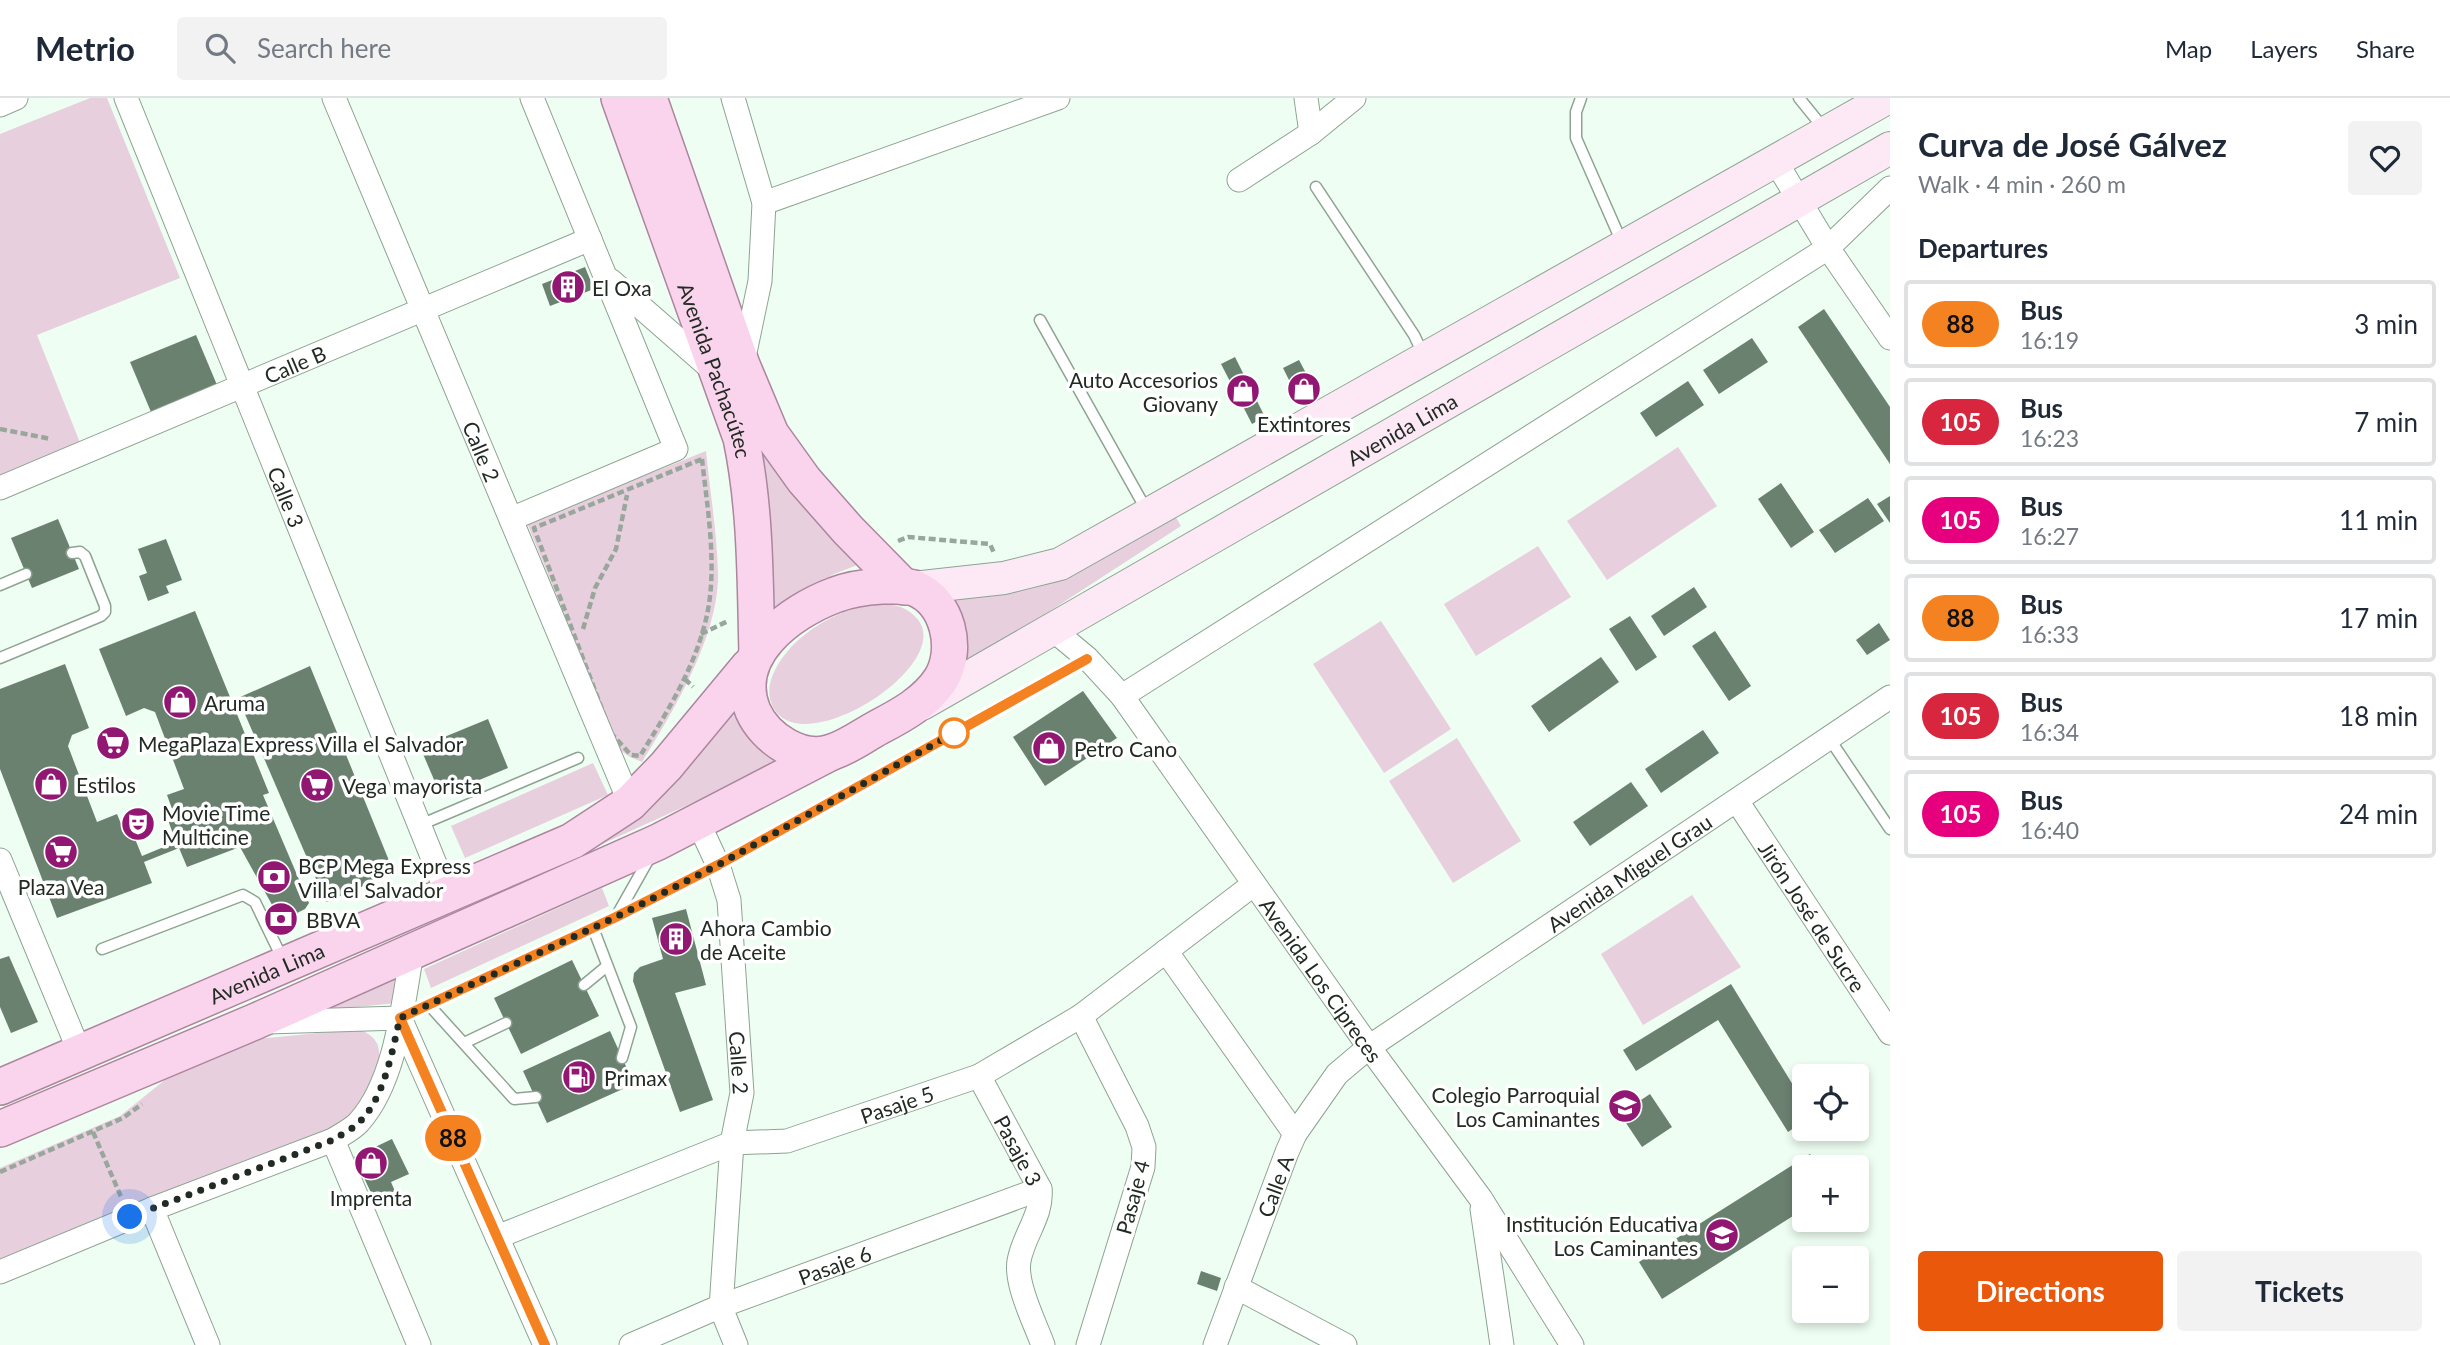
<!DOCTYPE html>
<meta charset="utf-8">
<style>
:root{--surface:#fff;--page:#f2f2f3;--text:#1f2937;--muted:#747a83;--line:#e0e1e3;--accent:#ea580c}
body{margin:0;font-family:Lato,sans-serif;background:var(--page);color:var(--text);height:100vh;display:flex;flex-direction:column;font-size:26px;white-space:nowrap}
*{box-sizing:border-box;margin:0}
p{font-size:23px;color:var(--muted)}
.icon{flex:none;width:38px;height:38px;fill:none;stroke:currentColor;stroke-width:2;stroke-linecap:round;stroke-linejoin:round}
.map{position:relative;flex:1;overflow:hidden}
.drawer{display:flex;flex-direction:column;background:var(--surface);width:560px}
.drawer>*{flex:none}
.badge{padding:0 14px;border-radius:23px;font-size:24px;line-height:46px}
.tools{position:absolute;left:1792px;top:966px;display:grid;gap:14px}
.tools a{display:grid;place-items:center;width:77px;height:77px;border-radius:7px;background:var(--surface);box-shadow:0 4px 10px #0003;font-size:35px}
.you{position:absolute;width:35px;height:35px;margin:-18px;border:5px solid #fff;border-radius:50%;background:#1a73e8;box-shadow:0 0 0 10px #1a73e833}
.map>.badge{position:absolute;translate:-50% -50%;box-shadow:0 0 0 4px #fff}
h2{padding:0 28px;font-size:26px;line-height:63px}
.round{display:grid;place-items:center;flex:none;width:74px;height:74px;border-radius:7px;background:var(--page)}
.overview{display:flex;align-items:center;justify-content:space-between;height:119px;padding:0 28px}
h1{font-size:33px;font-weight:700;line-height:52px}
.primary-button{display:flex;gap:14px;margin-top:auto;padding:14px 28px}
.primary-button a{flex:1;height:80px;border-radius:7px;background:var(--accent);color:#fff;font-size:28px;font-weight:700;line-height:80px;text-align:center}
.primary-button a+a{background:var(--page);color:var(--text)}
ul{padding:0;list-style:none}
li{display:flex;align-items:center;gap:21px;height:88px;margin:0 14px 10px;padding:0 14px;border:4px solid var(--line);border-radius:7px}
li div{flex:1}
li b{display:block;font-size:26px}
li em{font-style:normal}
li .badge{min-width:77px;font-weight:700;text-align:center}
header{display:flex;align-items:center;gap:42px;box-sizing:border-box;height:98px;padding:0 35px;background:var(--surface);border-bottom:2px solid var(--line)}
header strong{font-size:33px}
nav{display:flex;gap:38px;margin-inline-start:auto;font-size:24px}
.search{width:490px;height:63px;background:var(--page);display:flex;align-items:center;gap:18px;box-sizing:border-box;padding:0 24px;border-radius:7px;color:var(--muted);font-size:26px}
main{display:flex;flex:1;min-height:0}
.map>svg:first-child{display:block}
.green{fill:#e7cfde}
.building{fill:#6b8170}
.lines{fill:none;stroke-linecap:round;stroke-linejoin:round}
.service-casing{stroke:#8da492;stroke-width:13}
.minor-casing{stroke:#8da492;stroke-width:25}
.secondary-casing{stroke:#8da492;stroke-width:34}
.primary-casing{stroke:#ab869d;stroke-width:38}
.path{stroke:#99a69c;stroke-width:4.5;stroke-dasharray:7 3.5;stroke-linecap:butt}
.service{stroke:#fff;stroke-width:10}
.minor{stroke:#fff;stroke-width:23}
.secondary{stroke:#fce9f5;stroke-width:32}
.primary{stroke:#fad4ec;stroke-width:35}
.line-casing{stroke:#fff;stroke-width:16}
.line{stroke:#f58220;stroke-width:10}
.walk{stroke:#212b23;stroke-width:7;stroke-dasharray:0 12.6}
.stop-dot{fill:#fff;stroke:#f58220;stroke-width:3.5}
.labels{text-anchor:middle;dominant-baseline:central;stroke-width:7;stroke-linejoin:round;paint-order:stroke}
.poi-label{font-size:21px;fill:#212b23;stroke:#fff;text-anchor:start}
.street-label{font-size:21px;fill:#212b23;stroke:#fff}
</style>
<header>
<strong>Metrio</strong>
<div class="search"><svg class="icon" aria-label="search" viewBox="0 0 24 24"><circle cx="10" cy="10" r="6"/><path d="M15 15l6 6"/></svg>Search here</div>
<nav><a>Map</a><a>Layers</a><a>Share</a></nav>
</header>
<main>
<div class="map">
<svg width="1890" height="1247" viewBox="0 0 1890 1247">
<rect width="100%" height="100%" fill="#effef2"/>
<g class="green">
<path d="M90,0h17l73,180 -143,57 46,115 -83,33v-349z"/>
<path d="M745,301l115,165 -26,10 -60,33h-3z"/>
<path d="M1678,349l39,59 -110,74 -40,-59z"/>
<path d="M706,353c4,40 11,82 12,123 1,61 -45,138 -76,188l-12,-5 -10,-7 -93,-227z"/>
<path d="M1174,416l7,12 -142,92 -74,44 -17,-64c34,-2 69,-3 102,-15 44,-16 84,-45 124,-69z"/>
<path d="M1538,448l33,51 -95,59 -32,-52z"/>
<path d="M872,506c19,0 34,0 47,17 33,48 -126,147 -148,81 -7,-20 9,-43 22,-57 23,-22 47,-34 79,-41z"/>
<path d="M1381,523l70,108 -67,44 -71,-109z"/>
<path d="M731,613l5,3c7,23 28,34 46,48l-217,99z"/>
<path d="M1457,640l64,103 -68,42 -64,-102z"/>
<path d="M593,665l15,32 -143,63 -14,-32z"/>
<path d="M602,790l7,18 -178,82 -7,-19z"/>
<path d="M1692,797l49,72 -98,58 -42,-71z"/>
<path d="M403,876l-6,29 -72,7z"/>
<path d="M360,931c5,3 11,6 14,10 16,17 -9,63 -23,76 -4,4 -9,7 -14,10l-337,143v-100l120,-52 46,-37 91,-40z"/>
</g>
<g class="building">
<path d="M585,169l9,22 -44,17 -8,-22z"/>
<path d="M1824,211l66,98v57l-92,-137z"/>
<path d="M196,237l21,50 -66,27 -21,-50z"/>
<path d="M1752,240l16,24 -49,32 -16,-24z"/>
<path d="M1235,259l30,60 -13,7 -31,-60z"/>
<path d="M1299,262l16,30 -17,8 -15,-30z"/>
<path d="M1688,283l16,24 -48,32 -16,-24z"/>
<path d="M1781,385l33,49 -23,16 -33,-49z"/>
<path d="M1890,398v27l-13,-19z"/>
<path d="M1868,400l16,23 -49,32 -16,-23z"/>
<path d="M58,421l21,50 -47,19 -21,-50z"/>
<path d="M166,441l16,41 -16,6 3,7 -21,8 -9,-25 8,-3 -9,-24z"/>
<path d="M1694,489l13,20 -43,29 -13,-20z"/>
<path d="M195,513l74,182 -6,2 46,108 -4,6 -24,12 -41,-74 -53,20 -8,-19 -35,14 8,21 -95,35 -57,-149v-80l65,-25 24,64 -17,7 -4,11 29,76 20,-8 9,22 7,-2 9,22 34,-14 -8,-22 7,-3 -8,-22 17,-6 -29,-77 -11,-4 -18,8 -27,-67z"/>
<path d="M1630,518l27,41 -21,14 -27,-42z"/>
<path d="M1879,525l11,17 -23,15 -11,-15z"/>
<path d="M1715,533l36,55 -22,15 -37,-55z"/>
<path d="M1601,559l18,25 -70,50 -18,-26z"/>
<path d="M310,568l84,207 -68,29 -88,-204z"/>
<path d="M1083,593l34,47 -72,48 -32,-49z"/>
<path d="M488,621l20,49 -67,28 -21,-49z"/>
<path d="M1703,632l16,23 -58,40 -16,-24z"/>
<path d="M1631,684l17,24 -58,40 -17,-24z"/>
<path d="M686,811l20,76 -31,8 38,107 -33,12 -47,-131 1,-8 6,-6 23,-8 -11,-41z"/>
<path d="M9,858l29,66 -27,11 -11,-26v-48z"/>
<path d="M572,862l27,56 -78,38 -27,-56z"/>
<path d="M1731,886l73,119v18l-16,11 -70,-112 -82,51 -13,-21z"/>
<path d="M610,933l24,53 -87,39 -24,-52z"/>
<path d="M1650,996l22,33 -30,20 -22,-33z"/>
<path d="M392,1041l17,35 -18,8 6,14 -20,9 -23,-48z"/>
<path d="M1810,1056l9,13h-15v42l-142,90 -23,-37z"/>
<path d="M1201,1173l20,7 -4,13 -20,-7z"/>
</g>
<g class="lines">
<g class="service-casing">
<g id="service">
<path d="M1581,0l-5,14v26l47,107"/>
<path d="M1799,0l26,32"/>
<path d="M1316,89l98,148 10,21"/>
<path d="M1040,222l107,191"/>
<path d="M0,487l26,-11"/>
<path d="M0,560l101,-42 4,-4v-6l-20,-50 -5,-4 -8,1"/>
<path d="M1829,640l61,91"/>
<path d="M420,727l158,-67"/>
<path d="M616,819l35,-62"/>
<path d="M593,830l38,99 -9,31"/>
<path d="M102,851l141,-54 12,7 28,58"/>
<path d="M584,887l23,-19"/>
<path d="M429,907l85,94 22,-2"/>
<path d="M402,920l214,-101 102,-52 369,-207"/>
<path d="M464,945l42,-20"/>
</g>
</g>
<g class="minor-casing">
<g id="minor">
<path id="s1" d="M126,0l322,798"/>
<path id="s2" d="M334,0l296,705"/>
<path d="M733,0l31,105 -4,78 -17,81"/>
<path d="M1306,0l5,35"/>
<path d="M0,7l16,-7"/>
<path d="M1776,64l52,86 62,90"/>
<path d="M1239,82l72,-47 43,-35"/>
<path d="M764,105l294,-105"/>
<path d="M610,182l104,91"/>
<path id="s3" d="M0,390l590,-249"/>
<path d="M511,421l165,-70 -144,-351"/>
<path id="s4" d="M1052,531l35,29 35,38 247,351 112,152 91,146"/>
<path d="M1122,598l706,-448 62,-60"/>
<path id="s5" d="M1737,703l153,232"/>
<path id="s6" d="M698,724l20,43 11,35 13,193 -10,50 -11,165 15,37"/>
<path d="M0,762l80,193"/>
<path d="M1166,853l129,183"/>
<path d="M1081,918l56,110 7,21 -1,20 -55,178"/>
<path d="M400,920l145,327"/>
<path d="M267,924l133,-4"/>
<path id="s7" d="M979,978l61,113c3,26 -17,47 -21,72 -4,23 16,62 24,84"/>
<path d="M333,1042l86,205"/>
<path d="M152,1111l56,136"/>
<path d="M1482,1111l20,136"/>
<path id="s8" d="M497,1139l235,-94 55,-2 192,-65 102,-60 173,-132"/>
<path d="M0,1174l152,-63 181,-69c8,-5 20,-11 26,-18 37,-41 44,-118 53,-170"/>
<path d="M1236,1189l109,58"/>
<path id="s9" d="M631,1247l90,-39 319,-117"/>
<path id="s10" d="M1215,1247l72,-193 8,-18 42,-60 32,-27 521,-350"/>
</g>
</g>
<g class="secondary-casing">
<g id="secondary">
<path d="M913,490l91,-10 56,-14 827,-466"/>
<path id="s11" d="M922,606l968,-556"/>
</g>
</g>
<g class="primary-casing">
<g id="primary">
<path id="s12" d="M619,0l122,340c15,71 14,143 16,216"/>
<path d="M649,0l93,267 29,69 33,46 44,50 56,57"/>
<path d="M882,488c10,0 22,-1 32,2 34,13 45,61 27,91 -15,23 -39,36 -62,48 -15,8 -31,20 -47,25 -31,11 -67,-14 -79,-41 -23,-55 36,-99 82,-116 15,-6 31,-8 47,-9z"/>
<path id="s13" d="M0,989l572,-246 58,-38 36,-37 83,-100"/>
<path d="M0,1031l254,-107 404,-180 172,-89"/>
</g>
</g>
<g class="path">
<path d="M0,331l51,10"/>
<path d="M702,361c5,46 14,98 7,145 -9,56 -40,105 -69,152l-9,-1 -20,-22 -77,-205z"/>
<path d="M898,443l10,-4 82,7 4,9"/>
<path d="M583,531l12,-41 21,-39 11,-54"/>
<path d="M701,536l27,-13"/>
<path d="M685,581l8,8"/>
<path d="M93,1034l29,67"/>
<path d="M0,1074l123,-54 19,-14"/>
</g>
<use href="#service" class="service"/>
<use href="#minor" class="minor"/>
<use href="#secondary" class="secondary"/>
<use href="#primary" class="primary"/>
</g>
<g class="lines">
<g class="line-casing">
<path id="line" d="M545,1247l-145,-327 216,-101 102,-52 369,-206"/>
</g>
<use href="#line" class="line"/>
<path class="walk" d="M130,1119l203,-77c7,-5 16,-9 23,-15 28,-23 36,-74 44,-107l216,-101 102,-52 236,-132"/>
</g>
<defs>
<g id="building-disc" transform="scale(1.75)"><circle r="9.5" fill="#921773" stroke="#fff"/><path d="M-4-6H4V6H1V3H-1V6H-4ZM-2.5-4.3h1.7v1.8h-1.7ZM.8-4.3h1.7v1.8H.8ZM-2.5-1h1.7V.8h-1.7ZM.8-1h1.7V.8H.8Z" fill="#fff"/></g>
<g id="shop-disc" transform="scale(1.75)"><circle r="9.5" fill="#921773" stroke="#fff"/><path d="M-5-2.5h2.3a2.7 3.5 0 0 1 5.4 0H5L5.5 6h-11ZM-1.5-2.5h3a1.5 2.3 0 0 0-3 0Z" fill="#fff"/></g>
<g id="supermarket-disc" transform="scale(1.75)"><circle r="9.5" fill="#921773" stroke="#fff"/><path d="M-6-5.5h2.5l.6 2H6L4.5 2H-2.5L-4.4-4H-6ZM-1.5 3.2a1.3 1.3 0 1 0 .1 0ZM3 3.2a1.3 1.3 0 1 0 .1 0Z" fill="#fff"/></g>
<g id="theatre-disc" transform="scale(1.75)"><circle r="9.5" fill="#921773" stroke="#fff"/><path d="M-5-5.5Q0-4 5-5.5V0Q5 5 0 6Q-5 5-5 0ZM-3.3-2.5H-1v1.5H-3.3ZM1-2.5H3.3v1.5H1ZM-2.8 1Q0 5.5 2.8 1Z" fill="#fff"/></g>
<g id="bank-disc" transform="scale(1.75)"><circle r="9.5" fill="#921773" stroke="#fff"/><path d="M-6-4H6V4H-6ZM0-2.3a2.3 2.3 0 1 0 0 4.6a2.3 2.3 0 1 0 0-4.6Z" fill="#fff"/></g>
<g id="fuel-disc" transform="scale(1.75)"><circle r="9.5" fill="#921773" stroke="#fff"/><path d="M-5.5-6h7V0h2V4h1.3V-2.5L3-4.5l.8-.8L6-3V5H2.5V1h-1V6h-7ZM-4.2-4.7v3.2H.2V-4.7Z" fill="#fff"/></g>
<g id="school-disc" transform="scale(1.75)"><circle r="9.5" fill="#921773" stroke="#fff"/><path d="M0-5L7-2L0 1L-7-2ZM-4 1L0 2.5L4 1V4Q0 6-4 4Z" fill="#fff"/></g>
</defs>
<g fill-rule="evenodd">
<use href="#building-disc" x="568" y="189"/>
<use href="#shop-disc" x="1304" y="291"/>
<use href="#shop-disc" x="1243" y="293"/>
<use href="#shop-disc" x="180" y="604"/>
<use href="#supermarket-disc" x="113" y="645"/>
<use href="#shop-disc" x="1049" y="650"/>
<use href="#shop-disc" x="51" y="686"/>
<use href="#supermarket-disc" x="317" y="687"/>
<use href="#theatre-disc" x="138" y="726"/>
<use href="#supermarket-disc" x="61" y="754"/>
<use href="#bank-disc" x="274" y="779"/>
<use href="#bank-disc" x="281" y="821"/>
<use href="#building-disc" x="676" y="841"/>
<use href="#fuel-disc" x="579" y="979"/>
<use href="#school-disc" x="1625" y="1008"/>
<use href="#shop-disc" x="371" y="1065"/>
<use href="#school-disc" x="1722" y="1137"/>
</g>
<circle class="stop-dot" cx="954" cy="635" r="14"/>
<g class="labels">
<g class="poi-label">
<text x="592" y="189">El Oxa</text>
<text x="1218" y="281" text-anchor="end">Auto Accesorios<tspan x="1218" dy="24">Giovany</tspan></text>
<text x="1304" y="325" text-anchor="middle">Extintores</text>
<text x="204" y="604">Aruma</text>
<text x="138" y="645">MegaPlaza Express Villa el Salvador</text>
<text x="1074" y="650">Petro Cano</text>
<text x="76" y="686">Estilos</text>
<text x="342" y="687">Vega mayorista</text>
<text x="162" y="714">Movie Time<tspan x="162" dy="24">Multicine</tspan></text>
<text x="298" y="767">BCP Mega Express<tspan x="298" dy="24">Villa el Salvador</tspan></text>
<text x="61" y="788" text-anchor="middle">Plaza Vea</text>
<text x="306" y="821">BBVA</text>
<text x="700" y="829">Ahora Cambio<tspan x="700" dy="24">de Aceite</tspan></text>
<text x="604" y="979">Primax</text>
<text x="1600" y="996" text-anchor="end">Colegio Parroquial<tspan x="1600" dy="24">Los Caminantes</tspan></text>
<text x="371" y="1099" text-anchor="middle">Imprenta</text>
<text x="1698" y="1125" text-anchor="end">Institución Educativa<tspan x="1698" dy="24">Los Caminantes</tspan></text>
</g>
<g class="street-label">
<text stroke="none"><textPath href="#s3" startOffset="320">Calle B</textPath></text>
<text stroke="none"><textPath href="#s12" startOffset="289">Avenida Pachacútec</textPath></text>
<text stroke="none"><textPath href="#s11" startOffset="553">Avenida Lima</textPath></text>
<text stroke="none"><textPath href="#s2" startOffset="383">Calle 2</textPath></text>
<text stroke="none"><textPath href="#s1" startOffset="430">Calle 3</textPath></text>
<text stroke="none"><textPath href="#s10" startOffset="654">Avenida Miguel Grau</textPath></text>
<text stroke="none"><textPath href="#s5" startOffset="138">Jirón José de Sucre</textPath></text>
<text stroke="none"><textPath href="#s13" startOffset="290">Avenida Lima</textPath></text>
<text stroke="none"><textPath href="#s4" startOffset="444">Avenida Los Cipreces</textPath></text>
<text stroke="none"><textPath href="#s6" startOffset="247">Calle 2</textPath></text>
<text stroke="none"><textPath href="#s8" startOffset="424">Pasaje 5</textPath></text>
<text stroke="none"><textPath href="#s7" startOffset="84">Pasaje 3</textPath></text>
<text stroke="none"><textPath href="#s10" startOffset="170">Calle A</textPath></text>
<text transform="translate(1132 1099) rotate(-75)">Pasaje 4</text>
<text stroke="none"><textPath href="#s9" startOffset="219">Pasaje 6</textPath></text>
</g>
</g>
</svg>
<div class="tools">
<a><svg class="icon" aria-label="locate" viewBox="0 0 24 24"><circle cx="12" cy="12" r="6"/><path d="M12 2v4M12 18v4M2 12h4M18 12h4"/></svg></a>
<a>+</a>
<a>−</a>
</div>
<div class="you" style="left:130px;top:1119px"></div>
<b class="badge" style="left:453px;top:1040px;background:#f58220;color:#111">88</b>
</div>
<section class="drawer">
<div class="overview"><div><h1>Curva de José Gálvez</h1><p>Walk · 4 min · 260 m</p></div><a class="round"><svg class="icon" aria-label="heart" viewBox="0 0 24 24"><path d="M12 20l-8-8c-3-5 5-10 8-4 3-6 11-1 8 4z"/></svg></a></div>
<h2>Departures</h2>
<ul>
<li><span class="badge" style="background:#f58220;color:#111">88</span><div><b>Bus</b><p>16:19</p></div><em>3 min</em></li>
<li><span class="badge" style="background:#d7263d;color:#fff">105</span><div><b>Bus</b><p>16:23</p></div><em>7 min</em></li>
<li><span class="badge" style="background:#e6007e;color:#fff">105</span><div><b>Bus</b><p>16:27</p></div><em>11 min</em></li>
<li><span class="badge" style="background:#f58220;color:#111">88</span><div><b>Bus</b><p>16:33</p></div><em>17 min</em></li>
<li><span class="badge" style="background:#d7263d;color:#fff">105</span><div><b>Bus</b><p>16:34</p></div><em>18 min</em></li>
<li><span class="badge" style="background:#e6007e;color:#fff">105</span><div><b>Bus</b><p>16:40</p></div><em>24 min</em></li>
</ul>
<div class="primary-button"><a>Directions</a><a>Tickets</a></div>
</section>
</main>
